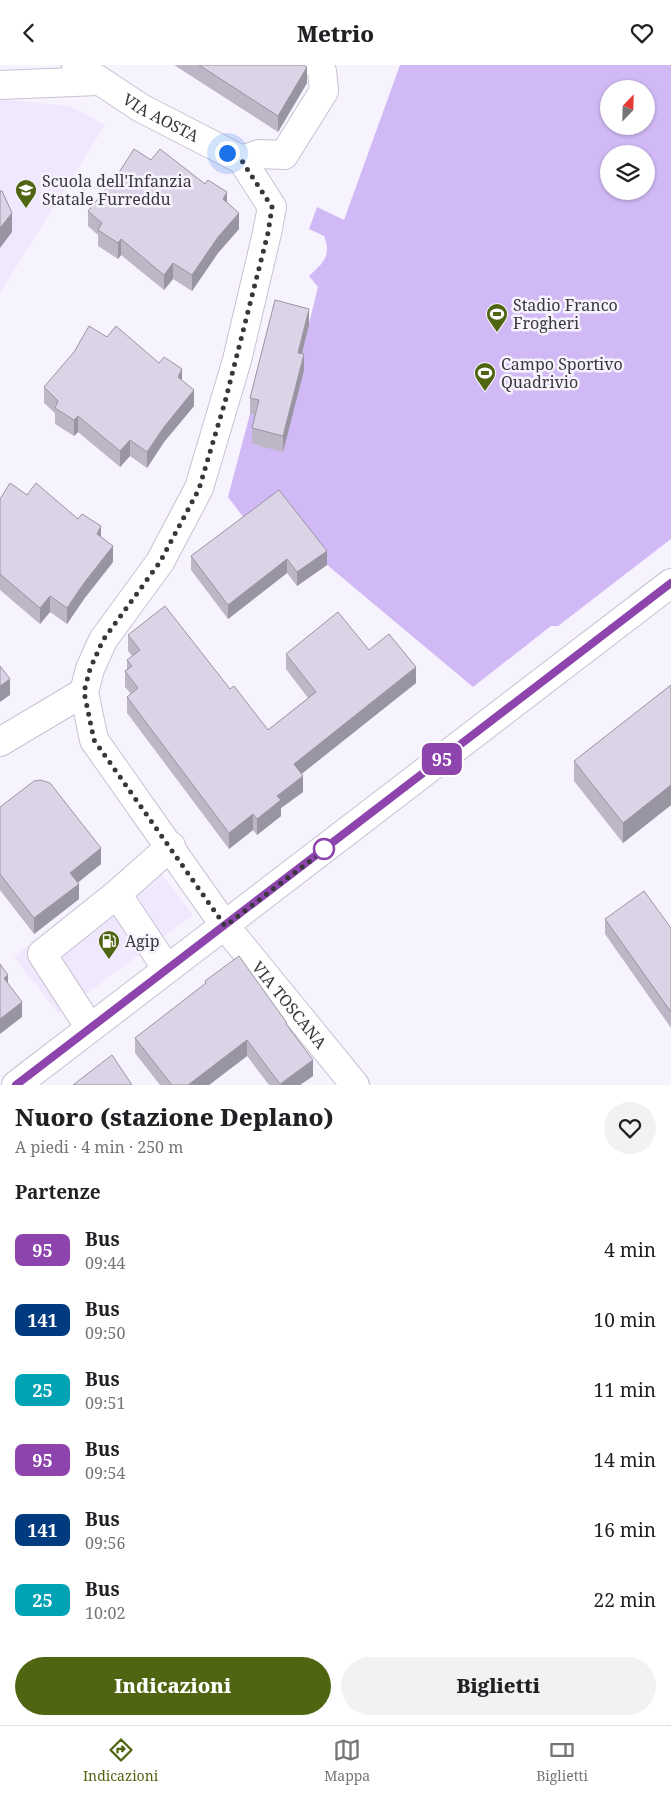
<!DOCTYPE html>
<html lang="it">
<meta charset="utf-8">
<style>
:root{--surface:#fff;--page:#f2f2f2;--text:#202124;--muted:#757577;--line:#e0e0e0;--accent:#506512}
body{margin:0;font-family:"Noto Serif",serif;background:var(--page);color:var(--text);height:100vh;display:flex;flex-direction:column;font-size:19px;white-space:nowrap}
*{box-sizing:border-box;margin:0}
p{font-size:16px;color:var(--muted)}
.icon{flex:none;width:28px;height:28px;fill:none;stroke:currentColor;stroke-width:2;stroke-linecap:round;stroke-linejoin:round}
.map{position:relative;height:1020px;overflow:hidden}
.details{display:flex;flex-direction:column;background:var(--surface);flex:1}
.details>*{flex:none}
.badge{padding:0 10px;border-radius:8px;font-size:18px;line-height:32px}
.needle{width:32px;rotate:23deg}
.tools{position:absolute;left:600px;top:15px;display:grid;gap:10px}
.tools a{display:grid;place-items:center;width:55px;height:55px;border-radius:50%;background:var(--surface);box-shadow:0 1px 4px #0004;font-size:25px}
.you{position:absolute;width:25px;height:25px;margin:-12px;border:4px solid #fff;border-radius:50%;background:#1a73e8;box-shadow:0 0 0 8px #1a73e833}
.map>.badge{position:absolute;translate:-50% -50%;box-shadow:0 0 0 2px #fff}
h2{padding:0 15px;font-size:19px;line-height:45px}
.round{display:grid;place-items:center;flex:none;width:52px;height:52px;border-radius:26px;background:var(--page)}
.summary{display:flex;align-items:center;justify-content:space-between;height:85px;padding:0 15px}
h1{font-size:24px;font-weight:800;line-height:38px}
.button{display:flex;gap:10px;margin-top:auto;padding:10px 15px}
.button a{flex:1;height:58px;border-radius:30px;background:var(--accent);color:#fff;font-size:20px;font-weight:800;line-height:58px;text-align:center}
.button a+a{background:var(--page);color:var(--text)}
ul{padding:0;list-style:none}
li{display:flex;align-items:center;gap:15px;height:70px;padding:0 15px}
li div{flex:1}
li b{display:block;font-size:19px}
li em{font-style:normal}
li .badge{min-width:55px;font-weight:700;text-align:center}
header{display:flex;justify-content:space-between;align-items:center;height:65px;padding:0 15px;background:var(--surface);font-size:22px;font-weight:800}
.tabs{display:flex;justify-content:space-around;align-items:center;height:70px;border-top:1px solid var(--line);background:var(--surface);font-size:14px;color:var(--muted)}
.tabs a{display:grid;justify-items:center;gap:2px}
.tabs .current{color:var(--accent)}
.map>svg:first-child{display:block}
.built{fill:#f0e8fc}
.grass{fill:#d1b9f5;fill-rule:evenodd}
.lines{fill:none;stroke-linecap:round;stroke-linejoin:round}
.minor-casing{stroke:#c8c1d3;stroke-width:30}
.minor{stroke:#fff;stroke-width:28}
.wall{fill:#bcb6c6}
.shaded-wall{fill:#9994a1}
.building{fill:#dbd4e6;stroke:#9994a1}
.line-casing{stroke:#fff;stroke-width:11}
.line{stroke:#8e44ad;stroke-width:8}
.walk{stroke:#39363d;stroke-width:5;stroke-dasharray:0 9}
.stop-dot{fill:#fff;stroke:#8e44ad;stroke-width:2.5}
.labels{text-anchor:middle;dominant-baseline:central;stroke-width:5;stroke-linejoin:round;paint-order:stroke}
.street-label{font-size:16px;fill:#39363d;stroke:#f7f3fe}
.poi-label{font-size:16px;fill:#39363d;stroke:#f7f3fe;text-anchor:start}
</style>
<header><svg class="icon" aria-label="back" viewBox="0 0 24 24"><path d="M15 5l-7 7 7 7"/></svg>Metrio<svg class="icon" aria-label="heart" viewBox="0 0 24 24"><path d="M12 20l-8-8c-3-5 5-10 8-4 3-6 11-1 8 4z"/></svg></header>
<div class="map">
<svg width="671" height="1020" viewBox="0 0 671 1020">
<rect width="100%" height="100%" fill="#f7f3fe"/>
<g class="built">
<path d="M0,34l70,7 35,19 -105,168z"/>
<path d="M145,787l48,63 -134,99 -45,-57z"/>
</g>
<path class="grass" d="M400,0h271v474l-113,87h-7l-78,61 -147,-123 -69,-29 -29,-38 22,-83 9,2 -7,28 31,7 15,-83 20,-81 -9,-11c14,-13 23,-20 15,-40l-15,-7 8,-22 27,13zM609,24h37v37h-37zM609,89h37v37h-37z"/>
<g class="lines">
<g class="minor-casing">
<g id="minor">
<path id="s1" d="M76,0l65,43 101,52 30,47 -5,26 -30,127 -38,128 -39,74 -57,78 -13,29 -6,23 10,48 131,186 130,159"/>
<path d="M0,20l98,-4"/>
<path d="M242,95l17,-6 25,1 40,-64 -2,-20 -4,-6"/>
<path d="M0,677l84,-50"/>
<path d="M117,829l50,75"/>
<path d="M90,963l-48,-74 75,-60 54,-48"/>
<path d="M16,1020l655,-502"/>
</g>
</g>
<use href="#minor" class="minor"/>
</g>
<g class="wall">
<path d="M174,0h129l4,18 -29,49z"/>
<path d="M151,95l76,43 12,26 -21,24 -26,38 -19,-12 -9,11 -43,-35 -3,4 -20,-13v-11l-10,-9v-15z"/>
<path d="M309,260l-7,29 2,16 -21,82 -31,-8v-16l3,-13 -5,-1v-16z"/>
<path d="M107,272l75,43 12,26 -30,36 -17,26 -17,-12 -10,11 -42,-35 -4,4 -19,-12v-11l-11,-10v-16z"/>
<path d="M279,425l48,75 -30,21 -10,-13 -59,46 -37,-49v-14z"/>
<path d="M27,430l51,24 23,18 12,25 -29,37 -17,25 -17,-12 -10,12 -40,-34v-91z"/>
<path d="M128,570l102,54 38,41 40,-32 -22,-29v-15l83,-4 47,33 -115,91 2,18 -22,16v8l-24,19 -4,-5 -24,19 -102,-136v-16l4,-3 -6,-7v-16l2,-2v-9l5,-4 -4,-5z"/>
<path d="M671,620v120l-48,38 -49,-62v-20z"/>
<path d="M0,742l101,57 -23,18 1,17 -45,35 -34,-44z"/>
<path d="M605,854l66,9v100l-66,-94z"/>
<path d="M205,916l82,44 26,51 -13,9h-31l-22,-29 -38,29h-49l-25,-32v-15l70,-53z"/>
</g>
<g class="shaded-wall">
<path d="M307,2v16l-29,49v-16z"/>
<path d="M227,127v16l-4,-9z"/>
<path d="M12,148v19l-12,16v-20z"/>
<path d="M239,148v16l-21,24 -26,38v-16l26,-38z"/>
<path d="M121,174v16l-3,4v-16z"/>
<path d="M173,198v16l-9,11v-15z"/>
<path d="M309,244v16l-11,43v-15z"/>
<path d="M304,289v16l-21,82v-16z"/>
<path d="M182,304v16l-4,-8z"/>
<path d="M194,325v16l-30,36 -17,26v-16l17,-25z"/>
<path d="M78,351v16l-4,4v-16z"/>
<path d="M130,375v16l-10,11v-16z"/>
<path d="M101,461v16l-4,-8z"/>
<path d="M113,481v16l-29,37 -17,25v-16l17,-25z"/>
<path d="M327,486v14l-30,21v-14z"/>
<path d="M287,494v14l-59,46v-14z"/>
<path d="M50,531v16l-10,12v-16z"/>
<path d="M416,602v16l-122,97v-16z"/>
<path d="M10,614v16l-10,7v-16z"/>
<path d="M303,711v16l-22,16v8l-24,19v-16l20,-23z"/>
<path d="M671,720v20l-48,38v-20z"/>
<path d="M253,749v16l-24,19v-16z"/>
<path d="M101,783v16l-31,25v-16z"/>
<path d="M79,819v15l-45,35v-16z"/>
<path d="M8,910v15l-4,-12z"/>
<path d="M22,937v15l-22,17v-15z"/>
<path d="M247,975v16l-38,29h-21z"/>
<path d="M313,995v16l-13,9h-20z"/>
</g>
<g class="building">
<path d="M199,0h104l4,2 -29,49z"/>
<path d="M134,84l17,11 9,-11 45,35 3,-4 19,12 -4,7 16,14 -21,24 -26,38 -19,-12 -9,12 -43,-36 -3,4 -20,-13 4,-7 -14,-12 30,-37z"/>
<path d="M0,126h2l10,22 -12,15z"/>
<path d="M275,235l34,9 -11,44 6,1 -21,82 -31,-8 7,-28 -9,-2z"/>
<path d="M89,261l18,11 9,-11 43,37 5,-6 18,12 -4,8 16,13 -30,37 -17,25 -17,-12 -10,11 -42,-35 -4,4 -19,-12 3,-7 -14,-14 30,-35z"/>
<path d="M10,418l17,12 9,-12 42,36 4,-5 19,12 -4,8 16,12 -29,37 -17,25 -17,-12 -10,12 -40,-34v-75z"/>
<path d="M279,425l48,61 -30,21 -10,-13 -59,46 -37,-49z"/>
<path d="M165,541l65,83 4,-3 34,44 48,-38 -30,-38 52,-42 31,38 20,-16 27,33 -122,97 9,12 -26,20 4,4 -24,19 -4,-5 -24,19 -102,-136 11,-9 -13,-17 7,-5 -5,-6 13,-10 -12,-15z"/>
<path d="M0,601l10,13 -10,7z"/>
<path d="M671,620v100l-48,38 -49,-62z"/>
<path d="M40,715l10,3 51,65 -31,25 9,11 -45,34 -34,-44v-67l34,-26z"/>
<path d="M644,826l27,37v84l-66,-93z"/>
<path d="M239,891l48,67 -1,1 27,36 -33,24 -33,-44 -59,45h-16l-37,-47 71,-55 -1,-2z"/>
<path d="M0,899l8,11 -4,3 18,24 -22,17z"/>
<path d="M112,990l20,30h-59z"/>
</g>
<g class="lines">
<g class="line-casing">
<path id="line" d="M16,1020l655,-502"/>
</g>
<use href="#line" class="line"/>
<path class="walk" d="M227,88l15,8 30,46 -4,26 -43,169 -26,87 -39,73 -57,78 -13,29 -6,23 10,48 131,186 107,-82 -8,5"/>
</g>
<defs>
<g id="school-pin" transform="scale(1.125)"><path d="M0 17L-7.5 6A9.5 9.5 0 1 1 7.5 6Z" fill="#506512" stroke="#f7f3fe"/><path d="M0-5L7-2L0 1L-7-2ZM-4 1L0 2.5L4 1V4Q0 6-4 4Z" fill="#fff"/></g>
<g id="stadium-pin" transform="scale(1.125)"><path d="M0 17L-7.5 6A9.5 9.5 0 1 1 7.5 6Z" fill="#506512" stroke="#f7f3fe"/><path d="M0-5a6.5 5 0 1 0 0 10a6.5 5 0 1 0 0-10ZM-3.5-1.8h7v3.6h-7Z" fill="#fff"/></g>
<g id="fuel-pin" transform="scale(1.125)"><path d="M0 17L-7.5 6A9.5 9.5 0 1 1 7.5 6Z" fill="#506512" stroke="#f7f3fe"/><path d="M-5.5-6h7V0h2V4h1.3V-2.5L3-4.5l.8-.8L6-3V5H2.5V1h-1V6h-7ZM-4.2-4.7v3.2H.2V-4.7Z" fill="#fff"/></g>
</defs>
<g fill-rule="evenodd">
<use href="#school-pin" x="26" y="125"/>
<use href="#stadium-pin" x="497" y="249"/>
<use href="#stadium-pin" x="485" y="308"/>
<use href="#fuel-pin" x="109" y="876"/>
</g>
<circle class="stop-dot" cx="324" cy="784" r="10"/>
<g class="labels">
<g class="street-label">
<text stroke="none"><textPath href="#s1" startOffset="100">VIA AOSTA</textPath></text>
<text stroke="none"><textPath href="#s1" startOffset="1152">VIA TOSCANA</textPath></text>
</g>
<g class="poi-label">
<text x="42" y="116">Scuola dell'Infanzia<tspan x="42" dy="18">Statale Furreddu</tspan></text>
<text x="513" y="240">Stadio Franco<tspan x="513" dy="18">Frogheri</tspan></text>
<text x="501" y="299">Campo Sportivo<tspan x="501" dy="18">Quadrivio</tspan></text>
<text x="125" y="876">Agip</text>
</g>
</g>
</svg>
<div class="tools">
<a><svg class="needle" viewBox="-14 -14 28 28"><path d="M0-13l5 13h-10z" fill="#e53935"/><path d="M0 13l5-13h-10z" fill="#757577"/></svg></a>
<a><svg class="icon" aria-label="layers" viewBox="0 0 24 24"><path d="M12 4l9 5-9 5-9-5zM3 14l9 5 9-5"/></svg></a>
</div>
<div class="you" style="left:227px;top:88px"></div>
<b class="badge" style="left:442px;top:694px;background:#8e44ad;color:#fff">95</b>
</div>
<section class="details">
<div class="summary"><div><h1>Nuoro (stazione Deplano)</h1><p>A piedi · 4 min · 250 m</p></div><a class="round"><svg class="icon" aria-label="heart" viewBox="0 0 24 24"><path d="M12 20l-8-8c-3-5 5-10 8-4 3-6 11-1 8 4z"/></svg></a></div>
<h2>Partenze</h2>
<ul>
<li><span class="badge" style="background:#8e44ad;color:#fff">95</span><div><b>Bus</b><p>09:44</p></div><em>4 min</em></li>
<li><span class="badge" style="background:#003b80;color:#fff">141</span><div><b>Bus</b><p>09:50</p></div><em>10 min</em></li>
<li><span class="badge" style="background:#00a3b4;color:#fff">25</span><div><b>Bus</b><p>09:51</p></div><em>11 min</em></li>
<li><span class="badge" style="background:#8e44ad;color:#fff">95</span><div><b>Bus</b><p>09:54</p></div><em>14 min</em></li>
<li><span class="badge" style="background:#003b80;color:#fff">141</span><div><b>Bus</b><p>09:56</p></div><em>16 min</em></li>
<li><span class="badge" style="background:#00a3b4;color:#fff">25</span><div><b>Bus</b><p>10:02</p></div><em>22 min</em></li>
</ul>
<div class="button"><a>Indicazioni</a><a>Biglietti</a></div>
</section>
<nav class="tabs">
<a class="current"><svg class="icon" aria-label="directions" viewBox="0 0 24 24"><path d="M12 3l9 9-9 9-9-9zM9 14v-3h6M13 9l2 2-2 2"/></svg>Indicazioni</a>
<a><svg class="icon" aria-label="map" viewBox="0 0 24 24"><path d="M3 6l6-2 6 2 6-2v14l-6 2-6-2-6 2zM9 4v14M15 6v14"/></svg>Mappa</a>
<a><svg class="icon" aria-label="tickets" viewBox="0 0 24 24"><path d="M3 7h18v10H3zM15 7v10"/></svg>Biglietti</a>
</nav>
